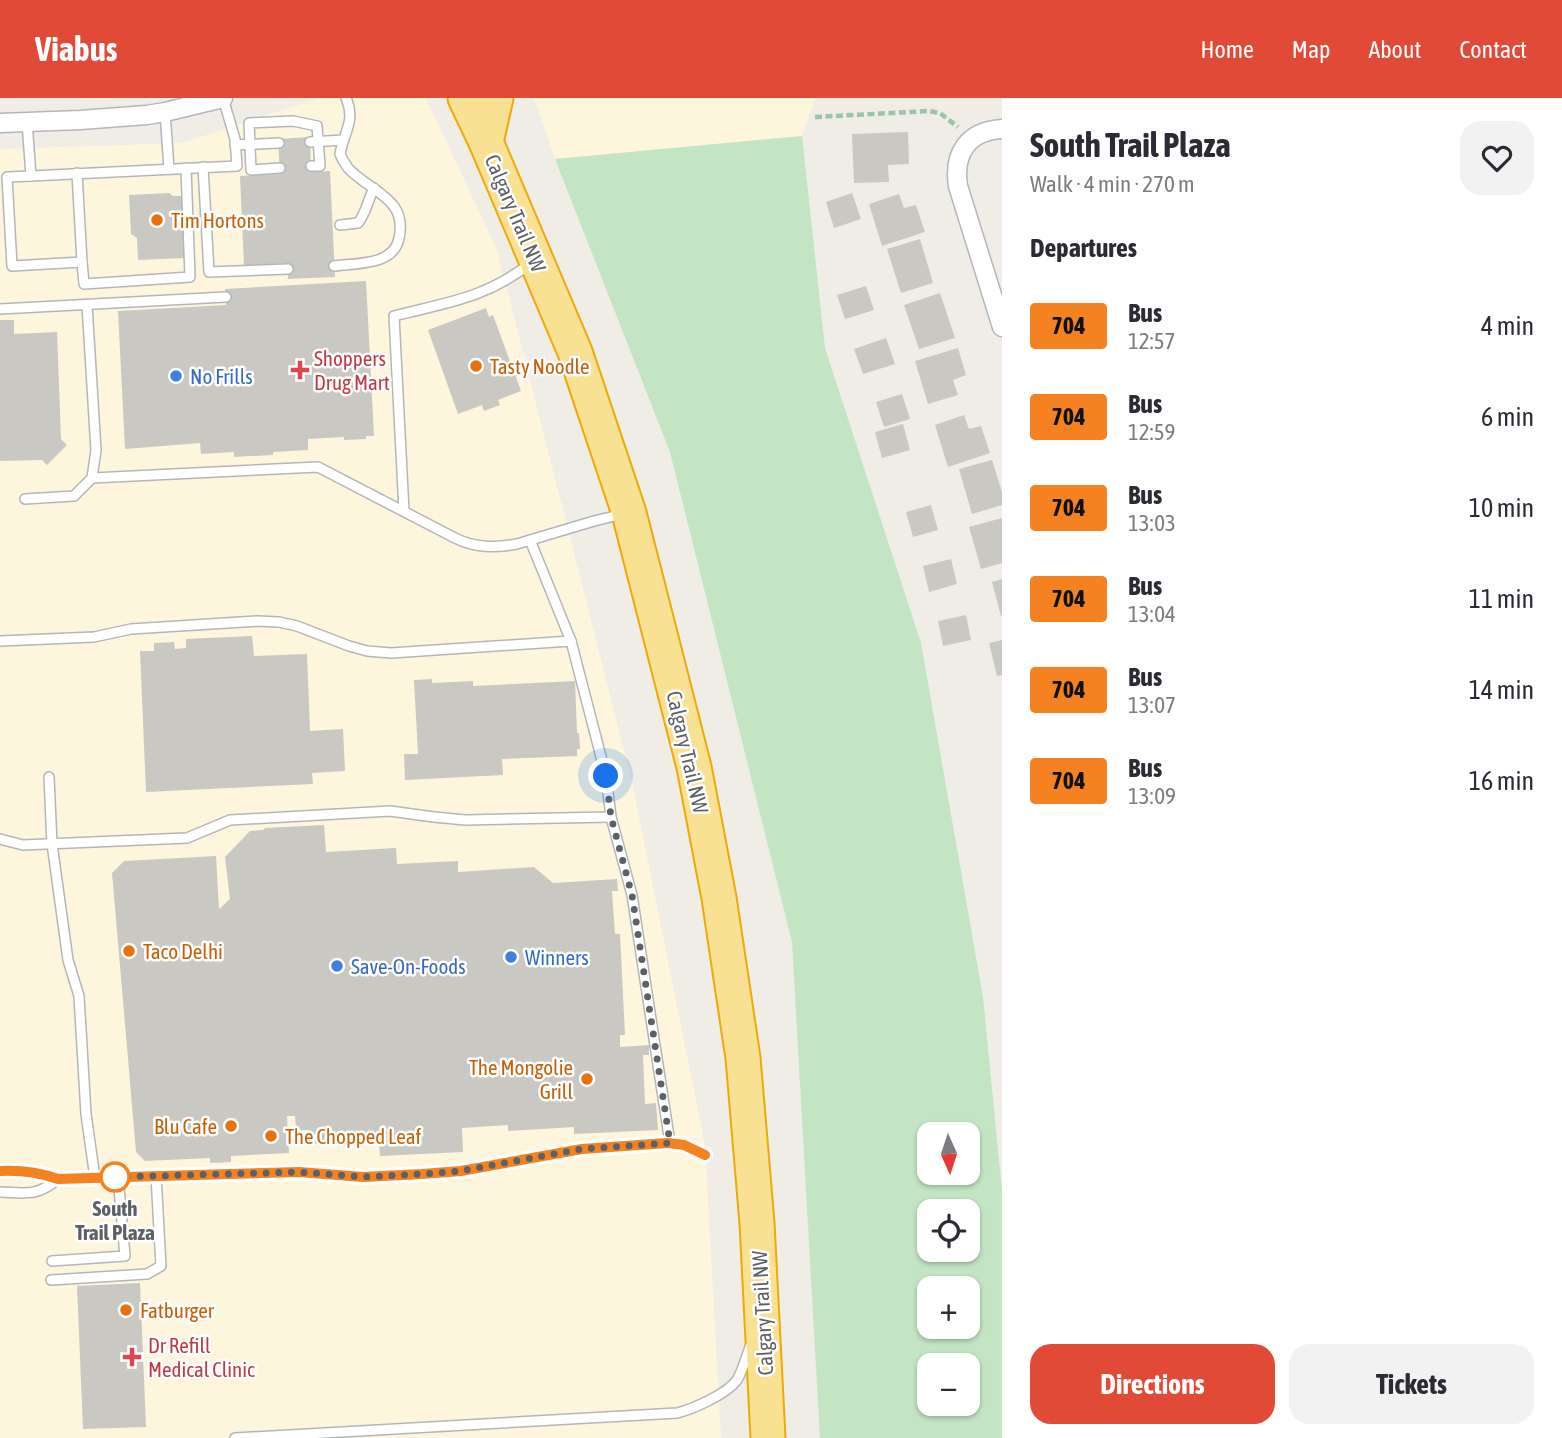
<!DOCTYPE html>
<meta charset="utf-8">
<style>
:root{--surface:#fff;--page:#f2f2f3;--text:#2b2b33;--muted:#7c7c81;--accent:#e24a38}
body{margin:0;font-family:"Asap Condensed",sans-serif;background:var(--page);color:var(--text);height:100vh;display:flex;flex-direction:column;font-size:26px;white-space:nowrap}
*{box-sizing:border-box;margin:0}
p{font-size:23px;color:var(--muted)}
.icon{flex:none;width:38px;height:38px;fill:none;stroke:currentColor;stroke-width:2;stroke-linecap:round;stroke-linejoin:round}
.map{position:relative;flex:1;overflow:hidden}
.details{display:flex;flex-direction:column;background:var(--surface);width:560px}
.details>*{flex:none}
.badge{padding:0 14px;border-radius:5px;font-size:24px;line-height:46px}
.needle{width:46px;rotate:177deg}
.buttons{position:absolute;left:917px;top:1024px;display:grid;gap:14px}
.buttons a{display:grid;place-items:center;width:63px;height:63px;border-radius:14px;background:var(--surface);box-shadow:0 2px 5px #0004;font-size:35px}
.you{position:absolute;width:35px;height:35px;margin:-18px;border:5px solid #fff;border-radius:50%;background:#1a73e8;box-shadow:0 0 0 10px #1a73e833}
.map>.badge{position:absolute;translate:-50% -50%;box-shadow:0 0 0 4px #fff}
h2{padding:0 28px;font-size:26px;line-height:63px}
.round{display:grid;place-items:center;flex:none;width:74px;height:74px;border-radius:21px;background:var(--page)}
.headline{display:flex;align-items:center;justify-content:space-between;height:119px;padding:0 28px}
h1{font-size:33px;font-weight:700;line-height:52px}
.action{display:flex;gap:14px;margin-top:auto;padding:14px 28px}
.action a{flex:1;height:80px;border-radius:21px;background:var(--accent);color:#fff;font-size:28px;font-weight:700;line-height:80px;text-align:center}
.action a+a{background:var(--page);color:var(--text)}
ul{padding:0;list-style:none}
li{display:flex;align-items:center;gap:21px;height:91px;padding:0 28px}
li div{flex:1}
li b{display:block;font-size:26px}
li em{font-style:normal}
li .badge{min-width:77px;font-weight:700;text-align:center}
header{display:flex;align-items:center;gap:42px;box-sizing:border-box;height:98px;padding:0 35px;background:var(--accent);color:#fff}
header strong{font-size:33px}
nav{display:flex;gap:38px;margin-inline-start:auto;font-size:24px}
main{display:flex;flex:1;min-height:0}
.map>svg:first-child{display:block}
.commercial{fill:#fdf6dd}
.green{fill:#c3e5c4;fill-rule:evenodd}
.building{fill:#cac8c2}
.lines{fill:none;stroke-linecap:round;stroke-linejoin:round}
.lane-casing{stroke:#b3b6ba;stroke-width:12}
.street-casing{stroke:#b3b6ba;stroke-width:21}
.highway-casing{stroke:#ebaa0a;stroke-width:37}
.path{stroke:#9bc4a8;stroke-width:4.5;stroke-dasharray:7 3.5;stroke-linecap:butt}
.lane{stroke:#fff;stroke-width:9}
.street{stroke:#fff;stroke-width:18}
.highway{stroke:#f9e193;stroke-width:33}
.line-casing{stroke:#fff;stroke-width:16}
.line{stroke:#f58220;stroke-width:10}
.walk{stroke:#5d6165;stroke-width:7;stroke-dasharray:0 12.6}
.food-dot{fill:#e8710a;stroke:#fff;stroke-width:2.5}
.health-dot{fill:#e0444e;stroke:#fff;stroke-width:2.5}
.shop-dot{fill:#3f7fe0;stroke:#fff;stroke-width:2.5}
.stop-dot{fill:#fff;stroke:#f58220;stroke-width:3.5}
.labels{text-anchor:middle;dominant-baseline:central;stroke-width:5;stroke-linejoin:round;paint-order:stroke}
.street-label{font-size:21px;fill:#5d6165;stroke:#fff}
.food-label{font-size:21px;fill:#c56008;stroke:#fff;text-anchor:start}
.health-label{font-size:21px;fill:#be3a42;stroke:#fff;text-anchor:start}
.shop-label{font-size:21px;fill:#366cbe;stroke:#fff;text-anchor:start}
.stop-label{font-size:21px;font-weight:bold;fill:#5d6165;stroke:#fff}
</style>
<header>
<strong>Viabus</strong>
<nav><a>Home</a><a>Map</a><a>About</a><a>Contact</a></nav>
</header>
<main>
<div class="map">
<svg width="1002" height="1340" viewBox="0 0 1002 1340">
<rect width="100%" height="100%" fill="#efede6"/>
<g class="commercial">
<path d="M319,0h107l71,152 135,532 73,364 16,292h-721v-1289l182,-6z"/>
<path d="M534,0h282l-14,38 -247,23z"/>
</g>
<path class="green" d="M802,38l23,212 96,295 62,354 19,194v247h-182l-28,-496 -122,-490 -115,-293zM929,1036h39v38h-39zM929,1113h39v39h-39zM929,1190h39v38h-39zM929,1267h39v39h-39z"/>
<g class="building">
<path d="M908,34l1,32 -21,1 1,17 -35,1 -2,-49z"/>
<path d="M310,39l1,35 19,-1 5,106 -47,2 -1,-16 -43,3 -4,-90 40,-2 -2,-35z"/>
<path d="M169,95l4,3h9l2,62 -46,2 -1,-22 -6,-4 -2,-39z"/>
<path d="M852,95l9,26 -27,9 -8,-26z"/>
<path d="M899,96l5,14 12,-3 9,27 -43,14 -13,-42z"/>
<path d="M920,141l13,44 -32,10 -14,-44z"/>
<path d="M366,183l8,155h-8v3l-22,1v-3l-36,2v11l-35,2v3l-39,2v-5l-33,2 -1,-11 -75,6 -7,-138 108,-6 -1,-16z"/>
<path d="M866,188l8,24 -29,9 -8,-24z"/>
<path d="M940,195l15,45 -36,11 -15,-44z"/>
<path d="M486,210l3,9 4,-2 28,76 -23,9 2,5 -16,6 -2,-6 -24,9 -30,-84z"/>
<path d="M0,222h14v14l43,-2 4,107 6,6 -20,20 -5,-5 -42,1z"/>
<path d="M886,240l9,26 -32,10 -9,-25z"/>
<path d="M958,250l8,27 -13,5 5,15 -30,9 -13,-43z"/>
<path d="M902,296l8,25 -26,8 -8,-25z"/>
<path d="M964,317l5,14 12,-3 9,27 -42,14 -13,-42z"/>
<path d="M903,326l7,26 -28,8 -7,-26z"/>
<path d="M992,362l10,32v13l-30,9 -13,-45z"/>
<path d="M931,407l7,25 -25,7 -7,-25z"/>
<path d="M1002,420v45l-21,6 -12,-42z"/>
<path d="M951,461l6,25 -28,8 -6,-26z"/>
<path d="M1002,481v37h-1l-9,-34z"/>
<path d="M966,517l5,25 -28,6 -5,-25z"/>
<path d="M252,538l2,20 53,-2 3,77 33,-2 2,42 -33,2 1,11 -167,8 -6,-141h14v-8l20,-1 1,7 11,-1v-9z"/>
<path d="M1002,542v35l-5,1 -8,-33z"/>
<path d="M432,581v4l41,-2v5l102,-5 2,52h2l1,16h-3v7l-75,3 1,16 -98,5 -1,-26h14l-4,-74z"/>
<path d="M324,727l2,27 70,-4 1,16 61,-3v11l76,-5 19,16 64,-4 1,12h-6l3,43h5l5,101h-5v12l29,-2v10h-6l2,49 11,-1 2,27 -84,4v-7l-66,4v-6l-46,3 1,24 -83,4 -1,-15 -69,3 -1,-14h-13l-1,-14h-8l2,37 -58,3v6l-21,1v-5l-65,3 -9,-9 -24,-279 12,-12 92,-5 3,53 11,-10 -5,-42 25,-26 13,-1 2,-2z"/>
<path d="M140,1185l6,144 -63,2 -6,-143z"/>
</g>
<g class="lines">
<g class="lane-casing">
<g id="lane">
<path d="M165,14l4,57"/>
<path d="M27,24l4,54 206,-10 -2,-27 -12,-41"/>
<path d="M310,44l33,-2"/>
<path d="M235,47l44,-2"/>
<path d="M203,69l6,105 79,-3"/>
<path d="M280,70l-29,2 -2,-47 44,-2 24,5 3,40h-9"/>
<path d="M31,78l-24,1 5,89 70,-4 -5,-89"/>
<path d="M340,127l18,-2c8,-10 10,-23 16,-35"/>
<path d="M82,164l2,22 106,-7 -4,-109"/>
<path d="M334,168c22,-3 60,0 65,-28 9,-40 -29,-46 -51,-70 -3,-4 -6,-9 -8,-14 4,-22 16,-34 6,-56"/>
<path d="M0,211l226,-12"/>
<path d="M92,380l226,-11 137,71c20,10 40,10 62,6l77,-23 29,-7"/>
<path d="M25,401l49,-3 18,-18 4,-28 -9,-145"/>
<path d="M404,413l-10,-195c50,-13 93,-18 135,-52"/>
<path d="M530,442l41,101 35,135 5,41 21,78 38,248"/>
<path d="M0,543l94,-4 37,-8 127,-8 21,1 18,4 52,20 18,5 24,2 180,-12"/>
<path d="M49,679l3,67 16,116 11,36 7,118 9,64"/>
<path d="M0,741l23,6 164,-7 43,-18 160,-9 44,6 31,3 146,-3"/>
<path d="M0,1073c21,-1 38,1 58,8l241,-7 64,5 59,-3 39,-3 101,-20 39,-4 69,-4 14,2 21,10"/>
<path d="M0,1094c27,1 36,5 58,-13"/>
<path d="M52,1163l73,-5 -7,-79"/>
<path d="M51,1182l96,-6 14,-8 -5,-90"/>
<path d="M235,1340l442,-25c16,-4 50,-19 60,-33 6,-10 9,-22 13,-33"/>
</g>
</g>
<g class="street-casing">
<g id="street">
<path d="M0,25l80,-3 67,-5 18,-3 58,-14"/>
<path d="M1002,31c-34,2 -49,24 -44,57l44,141"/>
</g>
</g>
<g class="highway-casing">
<g id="highway">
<path d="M465,0l21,44 89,210 54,161 65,254 25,131 24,160 14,165 11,215"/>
<path d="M486,44l10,-44"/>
</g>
</g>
<path class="path" d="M815,19l114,-6 11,2 18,14"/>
<use href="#lane" class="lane"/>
<use href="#street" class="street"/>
<use href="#highway" class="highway"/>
</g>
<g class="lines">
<g class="line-casing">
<path id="line" d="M0,1073c21,-1 38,1 58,8l241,-7 64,5 59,-3 39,-3 121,-22 86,-6 16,2 21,10"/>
</g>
<use href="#line" class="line"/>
<path class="walk" d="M115,1079l184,-5 64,5 59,-3 39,-3 121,-22 88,-6 -38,-248 -21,-78 -5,-41"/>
</g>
<g class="food-dot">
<circle cx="157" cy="122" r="7"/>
<circle cx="476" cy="268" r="7"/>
<circle cx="129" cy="853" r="7"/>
<circle cx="587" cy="981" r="7"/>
<circle cx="231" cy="1028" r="7"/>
<circle cx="271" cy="1038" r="7"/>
<circle cx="126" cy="1212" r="7"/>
</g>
<g class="health-dot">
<path d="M296.5 261.5h7v7h7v7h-7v7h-7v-7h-7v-7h7z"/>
<path d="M128.5 1248.5h7v7h7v7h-7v7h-7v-7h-7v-7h7z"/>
</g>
<g class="shop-dot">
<circle cx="176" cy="278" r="7"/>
<circle cx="511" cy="859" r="7"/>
<circle cx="337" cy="868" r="7"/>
</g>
<circle class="stop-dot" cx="115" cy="1079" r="14"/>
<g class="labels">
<g class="street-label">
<text transform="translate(516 115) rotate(67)">Calgary Trail NW</text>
<text transform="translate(688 654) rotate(77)">Calgary Trail NW</text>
<text transform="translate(762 1215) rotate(-93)">Calgary Trail NW</text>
</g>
<g class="food-label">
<text x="171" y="122">Tim Hortons</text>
<text x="490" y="268">Tasty Noodle</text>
<text x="143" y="853">Taco Delhi</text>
<text x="573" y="969" text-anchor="end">The Mongolie<tspan x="573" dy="24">Grill</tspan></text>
<text x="217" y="1028" text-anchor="end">Blu Cafe</text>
<text x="285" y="1038">The Chopped Leaf</text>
<text x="140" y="1212">Fatburger</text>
</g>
<g class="health-label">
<text x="314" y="260">Shoppers<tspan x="314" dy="24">Drug Mart</tspan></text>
<text x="148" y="1247">Dr Refill<tspan x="148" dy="24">Medical Clinic</tspan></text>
</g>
<g class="shop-label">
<text x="190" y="278">No Frills</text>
<text x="525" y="859">Winners</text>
<text x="351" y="868">Save-On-Foods</text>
</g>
<g class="stop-label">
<text x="115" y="1110">South<tspan x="115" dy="24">Trail Plaza</tspan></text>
</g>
</g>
</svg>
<div class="buttons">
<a><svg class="needle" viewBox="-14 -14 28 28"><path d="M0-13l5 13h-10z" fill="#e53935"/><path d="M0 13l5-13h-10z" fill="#7c7c81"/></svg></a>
<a><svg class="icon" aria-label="locate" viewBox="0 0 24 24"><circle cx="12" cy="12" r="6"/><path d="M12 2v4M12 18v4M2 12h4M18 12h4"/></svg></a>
<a>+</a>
<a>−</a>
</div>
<div class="you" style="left:606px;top:678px"></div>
</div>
<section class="details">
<div class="headline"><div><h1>South Trail Plaza</h1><p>Walk · 4 min · 270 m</p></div><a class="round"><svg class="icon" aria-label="heart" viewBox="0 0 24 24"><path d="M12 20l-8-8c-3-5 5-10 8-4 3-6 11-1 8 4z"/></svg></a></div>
<h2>Departures</h2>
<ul>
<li><span class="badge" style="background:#f58220;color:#111">704</span><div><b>Bus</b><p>12:57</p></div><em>4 min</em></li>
<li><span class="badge" style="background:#f58220;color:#111">704</span><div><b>Bus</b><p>12:59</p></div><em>6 min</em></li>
<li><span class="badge" style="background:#f58220;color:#111">704</span><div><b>Bus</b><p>13:03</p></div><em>10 min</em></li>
<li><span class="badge" style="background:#f58220;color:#111">704</span><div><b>Bus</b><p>13:04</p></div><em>11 min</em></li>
<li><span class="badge" style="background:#f58220;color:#111">704</span><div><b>Bus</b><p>13:07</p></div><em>14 min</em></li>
<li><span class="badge" style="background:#f58220;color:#111">704</span><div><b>Bus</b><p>13:09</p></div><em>16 min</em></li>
</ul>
<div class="action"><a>Directions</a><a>Tickets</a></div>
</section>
</main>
